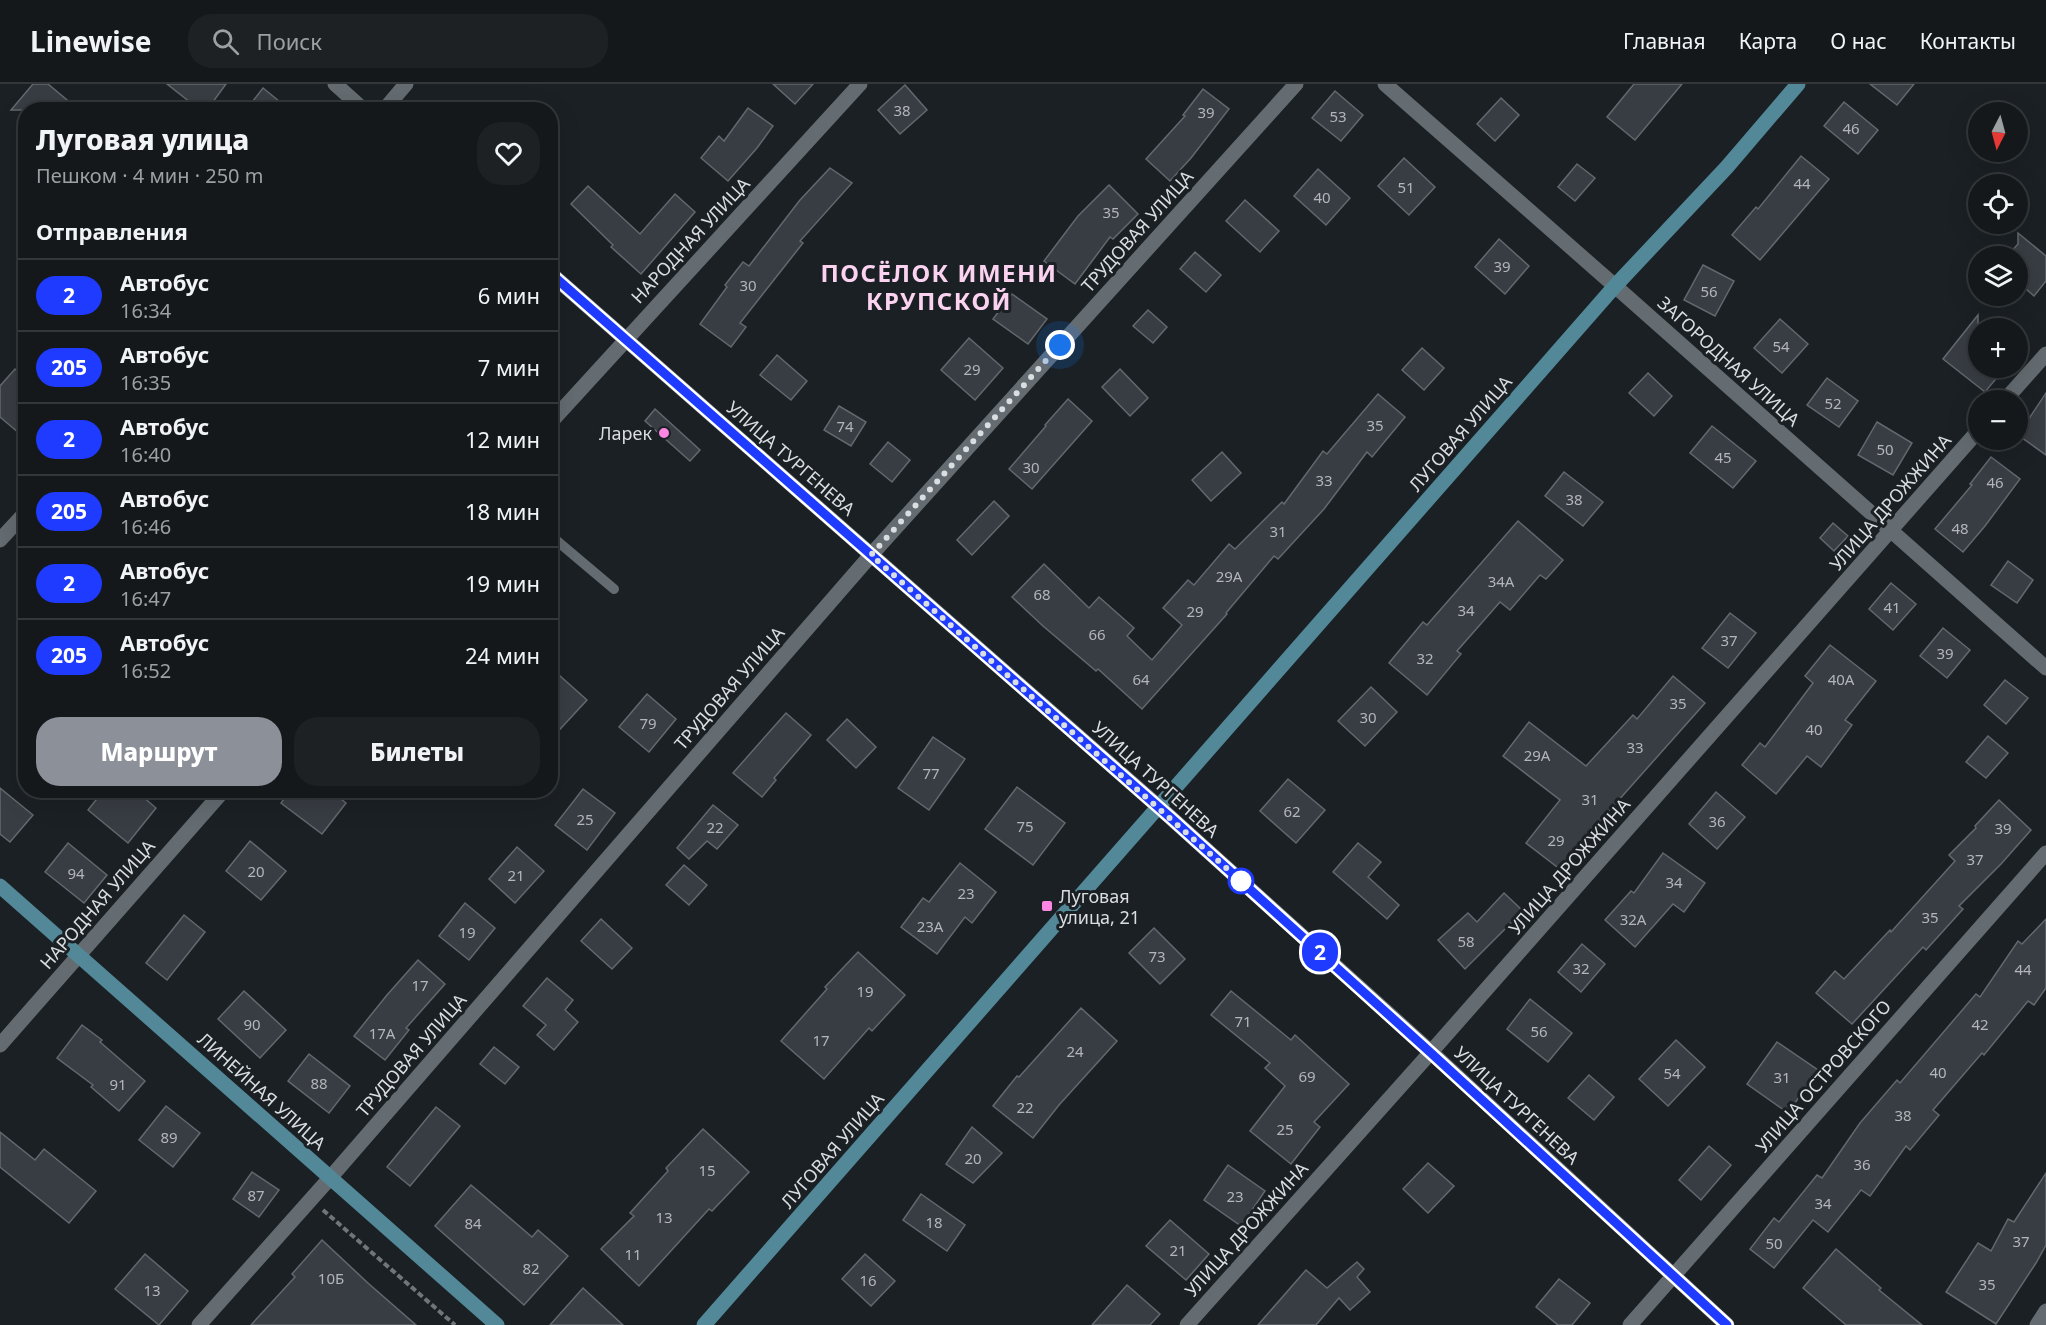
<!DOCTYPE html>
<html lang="ru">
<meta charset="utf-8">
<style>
:root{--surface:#14181b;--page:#1d2124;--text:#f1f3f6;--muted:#9da0a3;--line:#33373a;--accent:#8c9099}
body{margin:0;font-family:"Noto Sans",sans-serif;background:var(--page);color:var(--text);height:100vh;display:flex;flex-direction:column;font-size:22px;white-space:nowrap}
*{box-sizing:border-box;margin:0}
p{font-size:20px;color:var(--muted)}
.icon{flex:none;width:33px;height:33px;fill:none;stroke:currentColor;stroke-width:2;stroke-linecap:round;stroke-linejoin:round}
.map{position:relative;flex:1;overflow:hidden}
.drawer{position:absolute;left:18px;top:18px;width:540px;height:696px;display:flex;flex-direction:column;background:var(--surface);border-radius:24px;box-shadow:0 6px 24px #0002,0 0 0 2px var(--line)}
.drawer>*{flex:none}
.badge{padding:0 12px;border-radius:20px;font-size:21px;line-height:39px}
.needle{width:39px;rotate:186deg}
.tools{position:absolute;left:1968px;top:18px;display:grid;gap:12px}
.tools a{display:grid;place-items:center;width:60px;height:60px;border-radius:50%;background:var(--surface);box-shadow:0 6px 24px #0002,0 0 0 2px var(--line);font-size:30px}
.you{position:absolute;width:30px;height:30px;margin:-15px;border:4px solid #fff;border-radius:50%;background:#1a73e8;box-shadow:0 0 0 9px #1a73e833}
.map>.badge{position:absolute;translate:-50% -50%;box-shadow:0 0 0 3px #fff}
h2{padding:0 18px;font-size:22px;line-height:54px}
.round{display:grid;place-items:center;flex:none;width:63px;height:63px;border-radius:24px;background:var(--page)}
.summary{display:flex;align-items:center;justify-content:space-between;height:102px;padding:0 18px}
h1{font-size:28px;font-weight:800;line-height:45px}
.button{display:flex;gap:12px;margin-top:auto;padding:12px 18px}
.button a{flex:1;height:69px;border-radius:24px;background:var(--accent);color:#fff;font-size:24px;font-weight:800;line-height:69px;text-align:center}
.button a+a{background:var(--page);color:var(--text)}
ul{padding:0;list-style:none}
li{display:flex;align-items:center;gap:18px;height:72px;padding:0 18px;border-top:2px solid var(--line)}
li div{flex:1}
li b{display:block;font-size:22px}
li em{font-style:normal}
li .badge{min-width:66px;font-weight:700;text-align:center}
header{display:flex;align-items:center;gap:36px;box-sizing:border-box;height:84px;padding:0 30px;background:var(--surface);border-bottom:2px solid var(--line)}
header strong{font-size:28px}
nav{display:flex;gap:33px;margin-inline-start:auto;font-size:21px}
.search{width:420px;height:54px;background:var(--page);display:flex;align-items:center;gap:15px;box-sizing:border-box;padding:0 21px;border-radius:24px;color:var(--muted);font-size:22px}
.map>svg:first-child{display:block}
.building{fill:#383d43;stroke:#63686f;stroke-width:1.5}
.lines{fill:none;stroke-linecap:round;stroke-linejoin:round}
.path{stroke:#707579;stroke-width:4;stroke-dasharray:6 3;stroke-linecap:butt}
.lane{stroke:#646c71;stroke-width:10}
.street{stroke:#646c71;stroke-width:15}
.secondary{stroke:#528898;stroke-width:15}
.line-casing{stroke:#fff;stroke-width:14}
.line{stroke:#1f3bff;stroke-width:9}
.walk{stroke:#dadee1;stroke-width:6;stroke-dasharray:0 10.8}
.poi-dot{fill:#fc86e4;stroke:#1a2024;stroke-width:2}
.stop-dot{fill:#fff;stroke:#1f3bff;stroke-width:3}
.labels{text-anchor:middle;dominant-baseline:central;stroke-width:6;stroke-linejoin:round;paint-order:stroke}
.number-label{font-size:15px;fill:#b2b6ba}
.street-label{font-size:18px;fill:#dadee1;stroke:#1a2024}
.poi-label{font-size:18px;fill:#dadee1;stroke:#1a2024;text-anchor:end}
.district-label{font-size:24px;font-weight:bold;letter-spacing:1.5px;fill:#fbd3f1;stroke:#1a2024}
</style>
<header>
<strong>Linewise</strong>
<div class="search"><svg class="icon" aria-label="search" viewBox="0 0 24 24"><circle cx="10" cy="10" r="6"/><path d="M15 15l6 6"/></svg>Поиск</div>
<nav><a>Главная</a><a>Карта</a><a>О нас</a><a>Контакты</a></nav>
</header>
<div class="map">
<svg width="2046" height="1241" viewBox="0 0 2046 1241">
<rect width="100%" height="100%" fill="#1a2024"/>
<g class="building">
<path d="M33,0h15l31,26h-68z"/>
<path d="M167,0h59l-19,26h-7z"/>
<path d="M773,0h40l-18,20z"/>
<path d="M1634,0h48l-47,56 -28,-23z"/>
<path d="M1870,0h44l-17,21z"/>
<path d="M905,1l22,25 -27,24 -22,-24z"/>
<path d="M263,4l27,22h-44z"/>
<path d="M1203,5l26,20 -38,49 -21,23 -24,-22 39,-43 -2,-1z"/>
<path d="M1335,7l28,24 -22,26 -29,-23z"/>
<path d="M1501,14l18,17 -24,26 -18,-17z"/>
<path d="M1844,18l34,28 -20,24 -34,-28z"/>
<path d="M748,24l25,18 -16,22 -29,33 -27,-23 18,-22 5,5z"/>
<path d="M1801,72l28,23 -69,81 -28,-25 24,-28 2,2z"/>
<path d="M1404,74l31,29 -26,28 -31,-29z"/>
<path d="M1577,80l18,14 -20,23 -17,-14z"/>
<path d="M830,84l22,15 -52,58 3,2 -63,80 6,4 -15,20 -31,-23 27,-37 -2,-2 18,-23 6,4 51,-66z"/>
<path d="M1318,85l32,29 -24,27 -32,-29z"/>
<path d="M1109,101l29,29 -25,25 -3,-2 -35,47 -31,-23 34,-45z"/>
<path d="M588,102l52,48 35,-40 20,18 -54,62 -30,-27 2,-2 -42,-41z"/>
<path d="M1245,116l34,31 -19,21 -34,-31z"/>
<path d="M2018,149l28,23v25l-12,15 -16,-14v-26h-11l11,-12z"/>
<path d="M1499,155l30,27 -24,28 -30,-27z"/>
<path d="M1195,168l26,23 -15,17 -26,-23z"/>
<path d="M1703,181l31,16 -19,35 -31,-16z"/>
<path d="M1012,210l35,25 -19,25 -35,-25z"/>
<path d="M1148,226l19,17 -14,16 -20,-17z"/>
<path d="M1978,231v53h27l-20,24 -42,-33z"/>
<path d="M1780,235l28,25 -26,29 -28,-25z"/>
<path d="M969,254l34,30 -28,32 -34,-30z"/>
<path d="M1422,264l22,20 -20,22 -22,-20z"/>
<path d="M777,271l30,26 -16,19 -31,-25z"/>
<path d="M15,285l11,9v61l-26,-22v-31z"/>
<path d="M1120,285l28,29 -18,18 -28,-29z"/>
<path d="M1648,289l24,23 -18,20 -25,-23z"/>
<path d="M1827,294l31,23 -19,26 -32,-22z"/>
<path d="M2046,309v62l-28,-20z"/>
<path d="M1378,310l27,23 -33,40 -5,-5 -43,57 -46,50 -4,-3 -48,57 1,1 -85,95 -44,-40 -2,2 -53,-45 -31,-29 32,-33 45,44 10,-11 35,31 -7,8 25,24 30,-35 -19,-17 25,-28 6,5 35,-41 6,5 47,-47 2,2 39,-53 4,3z"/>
<path d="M1068,315l24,22 -60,68 -23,-20 37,-43 -1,-1z"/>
<path d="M839,322l27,16 -15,24 -27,-16z"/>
<path d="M655,325l45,41 -10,11 -45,-40z"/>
<path d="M1877,338l35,21 -19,32 -35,-20z"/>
<path d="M1712,342l44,35 -23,27 -43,-35z"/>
<path d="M888,358l22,18 -18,22 -22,-18z"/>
<path d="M1222,368l19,21 -30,28 -19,-21z"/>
<path d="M1991,373l29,22 -35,47 -22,26 -28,-23 37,-44 -2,-1z"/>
<path d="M1564,388l39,30 -20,24 -38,-30z"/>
<path d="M994,417l15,15 -37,39 -15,-15z"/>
<path d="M1518,437l45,39 -17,19 -6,-4 -30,35 -10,-8 -43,49 4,3 -34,41 -38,-32 34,-41 4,3z"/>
<path d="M1833,439l15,13 -14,15 -14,-13z"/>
<path d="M2008,477l25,19 -16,23 -26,-18z"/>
<path d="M1891,499l25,21 -23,26 -24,-21z"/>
<path d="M1730,529l26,20 -28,35 -26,-20z"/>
<path d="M1943,544l27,22 -23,28 -27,-22z"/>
<path d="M1830,561l46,36 -31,39 7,5 -31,42 -14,-11 -31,38 -34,-29 18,-22 5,4 48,-64 -8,-7z"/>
<path d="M550,583l37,33 -37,40z"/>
<path d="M1673,592l32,27 -112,126 -32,41 -35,-27 34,-43 -57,-44 26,-34 57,44 47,-51 4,4z"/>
<path d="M2005,596l23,18 -22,26 -22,-19z"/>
<path d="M1371,603l26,25 -32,34 -27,-25z"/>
<path d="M647,610l29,25 -27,33 -30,-25z"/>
<path d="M786,629l25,22 -37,43 2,2 -14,17 -29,-24z"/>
<path d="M847,635l29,28 -20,21 -29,-28z"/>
<path d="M1988,652l20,17 -22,25 -20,-16z"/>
<path d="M933,653l32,22 -36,51 -31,-22z"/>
<path d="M1288,695l37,31 -29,33 -36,-32z"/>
<path d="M1017,703l48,36 -32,42 -48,-36z"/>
<path d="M0,704l33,27 -23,27 -10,-8z"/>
<path d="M583,705l32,24 -28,37 -32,-25z"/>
<path d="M104,706h31l21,18 -28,35 -40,-33z"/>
<path d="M290,706h40l16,13 -24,31 -41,-31z"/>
<path d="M1716,708l29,25 -28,32 -28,-25z"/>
<path d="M1999,716l32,30 -30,34 -42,42 4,3 -37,41 -3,-3 -71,77 -36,-31 19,-22 9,8 46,-49 1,2 64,-71 -6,-6 27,-27 -1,-2z"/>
<path d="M713,721l25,20 -21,24 -10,-8 -18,18 -12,-11z"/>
<path d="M250,757l36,30 -25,29 -35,-29z"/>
<path d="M68,759l39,32 -23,28 -39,-31z"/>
<path d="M1358,759l23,19 -13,15 31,28 -12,14 -54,-47z"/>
<path d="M517,763l27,24 -29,32 -26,-24z"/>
<path d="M1663,769l42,30 -21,29 -11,-8 -38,43 -30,-27 26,-29 3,2z"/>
<path d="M960,779l36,29 -24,31 -7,-6 -28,37 -36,-27 22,-29 6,4z"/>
<path d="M684,781l23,20 -18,20 -23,-20z"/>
<path d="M1504,809l19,18 -58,58 -27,-29 30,-27 9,9z"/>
<path d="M465,819l30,25 -26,32 -30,-24z"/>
<path d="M184,831l21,17 -38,48 -21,-17z"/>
<path d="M601,835l31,29 -20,21 -31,-28z"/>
<path d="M2046,835v69l-12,17 -6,-4 -44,54 -2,-2 -49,57 6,5 -29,35 -4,-4 -36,50 -9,-6 -33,42 -15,-12 -39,48 -24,-19 24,-31 5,4 38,-47 5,3 38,-55 37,-43 3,3 76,-89 4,3 38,-56 4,3z"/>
<path d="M1154,844l31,31 -25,25 -31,-31z"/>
<path d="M1582,860l23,20 -24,28 -23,-20z"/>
<path d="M858,868l47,43 -33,36 -3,-3 -45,51 -43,-38 46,-52 -2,-2z"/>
<path d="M418,876l27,24 -39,44 3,2 -24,30 -31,-24 33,-41z"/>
<path d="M547,894l26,22 -8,10 13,12 -24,28 -17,-15 9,-10 -23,-19z"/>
<path d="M244,907l42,39 -26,28 -42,-39z"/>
<path d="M1231,907l60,49 4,-5 54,49 -35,38 6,5 -29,37 -41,-33 35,-45 -20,-18 5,-5 -59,-48z"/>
<path d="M1530,915l42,34 -24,29 -41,-33z"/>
<path d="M1081,924l36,33 -58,64 -26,33 -40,-32 24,-30 2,1z"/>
<path d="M82,941l20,15 -2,2 45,39 -26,30 -28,-24 2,-2 -36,-27z"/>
<path d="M1676,956l29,27 -37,39 -29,-27z"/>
<path d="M1777,958l41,28 -30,43 -41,-29z"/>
<path d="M494,963l25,20 -14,17 -25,-20z"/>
<path d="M309,970l41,32 -21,27 -41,-32z"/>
<path d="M1589,991l25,22 -20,23 -26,-22z"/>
<path d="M166,1022l34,27 -27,34 -34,-27z"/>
<path d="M436,1023l24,19 -50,60 -23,-19z"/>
<path d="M972,1043l30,26 -29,30 -27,-19z"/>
<path d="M703,1045l46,43 -37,39 -3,-2 -70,77 -38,-37 33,-33 -4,-3 38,-42 -2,-3z"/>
<path d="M0,1048l35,28 9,-11 52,42 -27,32 -69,-56z"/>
<path d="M1709,1062l22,19 -30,35 -22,-20z"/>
<path d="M1428,1079l26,23 -26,27 -25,-24z"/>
<path d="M1228,1081l37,26 -24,35 -37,-26z"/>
<path d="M252,1088l27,18 -20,27 -26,-18z"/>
<path d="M2046,1089v72l-10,18 -40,61 -50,-32 32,-49 13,8 17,-32 6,3z"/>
<path d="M471,1101l61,52 6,-7 30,26 -44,49 -89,-79z"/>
<path d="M921,1110l44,31 -18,26 -44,-31z"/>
<path d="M1170,1136l39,34 -23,26 -40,-34z"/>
<path d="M322,1156l47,44 47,41h-165l44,-48 -3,-3z"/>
<path d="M1836,1165l45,39 -2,2 43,35h-76l-43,-37z"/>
<path d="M145,1170l43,37 -29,34 -44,-36z"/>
<path d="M865,1170l30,27 -24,25 -29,-27z"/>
<path d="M1357,1178l7,7 -7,8 13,15 -20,18 -11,-12 -23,27h-58l48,-55 21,18z"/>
<path d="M1559,1195l31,24 -18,22h-14l-22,-18z"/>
<path d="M1127,1201l33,29 -10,11h-58z"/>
<path d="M583,1204l40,37h-73z"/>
</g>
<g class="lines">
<path class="path" d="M323,1126l132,115"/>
<path class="lane" d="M550,451l64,54"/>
<g class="street">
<path d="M335,0l29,26"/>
<path d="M1385,0l230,202 431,382"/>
<path d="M384,26l22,-26"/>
<path d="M550,189l609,534 272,245 296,273"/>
<path d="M2005,316l41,-46"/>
<path d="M550,339l310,-339"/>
<path d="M0,456l26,-28"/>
<path d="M0,961l224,-255"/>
<path d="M199,1241l131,-147 541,-623 425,-471"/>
<path d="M1187,1241l244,-273 547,-621"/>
<path d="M1630,1241l416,-472"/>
<path d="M2037,1241l9,-14"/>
</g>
<g class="secondary">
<path d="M0,802l497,439"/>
<path d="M704,1241l911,-1039 112,-119 71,-83"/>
</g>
</g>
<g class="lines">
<g class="line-casing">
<path id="line" d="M550,189l621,545 260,235 296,272"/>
</g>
<use href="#line" class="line"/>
<path class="walk" d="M1060,261l-189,210 370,326"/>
</g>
<g class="poi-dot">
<circle cx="664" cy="349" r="6"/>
<rect x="1041" y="816" width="12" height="12" rx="3"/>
</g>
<circle class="stop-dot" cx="1241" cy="797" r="12"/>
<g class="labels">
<g class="number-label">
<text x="902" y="26">38</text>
<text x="1206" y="28">39</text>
<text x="1338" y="32">53</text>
<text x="1851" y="44">46</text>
<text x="1802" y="99">44</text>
<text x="1406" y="103">51</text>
<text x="1322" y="113">40</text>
<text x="1111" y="128">35</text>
<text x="1502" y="182">39</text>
<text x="748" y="201">30</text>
<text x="1709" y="207">56</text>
<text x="1781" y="262">54</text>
<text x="972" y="285">29</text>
<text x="1833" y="319">52</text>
<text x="1375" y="341">35</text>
<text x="845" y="342">74</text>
<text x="1885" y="365">50</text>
<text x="1723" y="373">45</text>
<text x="1031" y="383">30</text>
<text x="1324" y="396">33</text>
<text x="1995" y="398">46</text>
<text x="1574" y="415">38</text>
<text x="1960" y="444">48</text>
<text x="1278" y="447">31</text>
<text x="1229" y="492">29А</text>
<text x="1501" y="497">34А</text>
<text x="1042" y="510">68</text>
<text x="1892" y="523">41</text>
<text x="1466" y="526">34</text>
<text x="1195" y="527">29</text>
<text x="1097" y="550">66</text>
<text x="1729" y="556">37</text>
<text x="1945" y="569">39</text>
<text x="1425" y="574">32</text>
<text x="1141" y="595">64</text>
<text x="1841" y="595">40А</text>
<text x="1678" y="619">35</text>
<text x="1368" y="633">30</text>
<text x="648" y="639">79</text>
<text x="1814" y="645">40</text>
<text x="1635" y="663">33</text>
<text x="1537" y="671">29А</text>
<text x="931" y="689">77</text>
<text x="1590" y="715">31</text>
<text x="1292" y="727">62</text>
<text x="585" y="735">25</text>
<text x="1717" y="737">36</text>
<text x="1025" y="742">75</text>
<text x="715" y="743">22</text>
<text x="2003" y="744">39</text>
<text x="1556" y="756">29</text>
<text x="1975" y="775">37</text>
<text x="256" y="787">20</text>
<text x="76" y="789">94</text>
<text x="516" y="791">21</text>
<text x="1674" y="798">34</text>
<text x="966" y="809">23</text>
<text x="1930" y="833">35</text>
<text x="1633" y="835">32А</text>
<text x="930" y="842">23А</text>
<text x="467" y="848">19</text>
<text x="1466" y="857">58</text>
<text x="1157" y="872">73</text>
<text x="1581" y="884">32</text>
<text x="2023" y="885">44</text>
<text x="420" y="901">17</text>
<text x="865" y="907">19</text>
<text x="1243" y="937">71</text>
<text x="252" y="940">90</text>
<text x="1980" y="940">42</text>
<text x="1539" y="947">56</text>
<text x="382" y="949">17А</text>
<text x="821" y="956">17</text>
<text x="1075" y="967">24</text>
<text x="1938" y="988">40</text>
<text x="1672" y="989">54</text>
<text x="1307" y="992">69</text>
<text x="1782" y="993">31</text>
<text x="319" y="999">88</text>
<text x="118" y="1000">91</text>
<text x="1025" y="1023">22</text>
<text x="1903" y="1031">38</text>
<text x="1285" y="1045">25</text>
<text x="169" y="1053">89</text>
<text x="973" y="1074">20</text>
<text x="1862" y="1080">36</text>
<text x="707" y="1086">15</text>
<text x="256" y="1111">87</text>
<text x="1235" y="1112">23</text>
<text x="1823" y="1119">34</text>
<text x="664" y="1133">13</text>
<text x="934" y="1138">18</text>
<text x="473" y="1139">84</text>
<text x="2021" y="1157">37</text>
<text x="1774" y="1159">50</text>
<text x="1178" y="1166">21</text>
<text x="633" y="1170">11</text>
<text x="531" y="1184">82</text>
<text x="331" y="1194">10Б</text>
<text x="868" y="1196">16</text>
<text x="1987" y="1200">35</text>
<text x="152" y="1206">13</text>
</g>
<g class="street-label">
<text transform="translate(1137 147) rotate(-48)">ТРУДОВАЯ УЛИЦА</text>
<text transform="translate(690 156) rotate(-47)">НАРОДНАЯ УЛИЦА</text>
<text transform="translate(1729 277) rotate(42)">ЗАГОРОДНАЯ УЛИЦА</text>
<text transform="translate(1460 349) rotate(-49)">ЛУГОВАЯ УЛИЦА</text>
<text transform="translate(791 374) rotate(41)">УЛИЦА ТУРГЕНЕВА</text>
<text transform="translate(1890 418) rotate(-49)">УЛИЦА ДРОЖЖИНА</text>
<text transform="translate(729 604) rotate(-49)">ТРУДОВАЯ УЛИЦА</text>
<text transform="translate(1156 695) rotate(42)">УЛИЦА ТУРГЕНЕВА</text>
<text transform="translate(1569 782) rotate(-49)">УЛИЦА ДРОЖЖИНА</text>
<text transform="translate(97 820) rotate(-49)">НАРОДНАЯ УЛИЦА</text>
<text transform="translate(411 971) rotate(-49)">ТРУДОВАЯ УЛИЦА</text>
<text transform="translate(1823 992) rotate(-49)">УЛИЦА ОСТРОВСКОГО</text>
<text transform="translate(262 1007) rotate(42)">ЛИНЕЙНАЯ УЛИЦА</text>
<text transform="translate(1517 1021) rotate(43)">УЛИЦА ТУРГЕНЕВА</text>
<text transform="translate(832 1066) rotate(-49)">ЛУГОВАЯ УЛИЦА</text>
<text transform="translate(1246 1145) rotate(-48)">УЛИЦА ДРОЖЖИНА</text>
</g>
<g class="poi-label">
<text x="652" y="349">Ларек</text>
<text x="1059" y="812" text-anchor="start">Луговая<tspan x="1059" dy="21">улица, 21</tspan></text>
</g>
<g class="district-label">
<text x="939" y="188">ПОСЁЛОК ИМЕНИ<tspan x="939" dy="28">КРУПСКОЙ</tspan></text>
</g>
</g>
</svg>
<div class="tools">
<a><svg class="needle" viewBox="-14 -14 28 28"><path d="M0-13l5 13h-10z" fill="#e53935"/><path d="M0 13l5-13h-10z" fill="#9da0a3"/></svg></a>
<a><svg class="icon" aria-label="locate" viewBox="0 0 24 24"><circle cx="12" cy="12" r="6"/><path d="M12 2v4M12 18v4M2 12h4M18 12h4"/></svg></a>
<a><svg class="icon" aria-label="layers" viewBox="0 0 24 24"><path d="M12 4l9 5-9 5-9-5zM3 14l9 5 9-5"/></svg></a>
<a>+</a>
<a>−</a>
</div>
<div class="you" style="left:1060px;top:261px"></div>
<b class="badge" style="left:1320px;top:868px;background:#1f3bff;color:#fff">2</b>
<section class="drawer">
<div class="summary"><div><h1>Луговая улица</h1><p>Пешком · 4 мин · 250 m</p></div><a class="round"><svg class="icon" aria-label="heart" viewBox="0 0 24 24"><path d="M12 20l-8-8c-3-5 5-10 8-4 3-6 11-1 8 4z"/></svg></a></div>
<h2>Отправления</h2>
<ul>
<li><span class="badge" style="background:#1f3bff;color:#fff">2</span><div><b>Автобус</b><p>16:34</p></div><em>6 мин</em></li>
<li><span class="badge" style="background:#1f3bff;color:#fff">205</span><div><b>Автобус</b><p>16:35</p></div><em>7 мин</em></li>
<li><span class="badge" style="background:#1f3bff;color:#fff">2</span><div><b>Автобус</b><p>16:40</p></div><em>12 мин</em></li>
<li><span class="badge" style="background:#1f3bff;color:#fff">205</span><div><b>Автобус</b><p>16:46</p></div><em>18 мин</em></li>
<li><span class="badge" style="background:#1f3bff;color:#fff">2</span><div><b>Автобус</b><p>16:47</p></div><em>19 мин</em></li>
<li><span class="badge" style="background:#1f3bff;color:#fff">205</span><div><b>Автобус</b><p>16:52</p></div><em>24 мин</em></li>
</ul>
<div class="button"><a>Маршрут</a><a>Билеты</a></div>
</section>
</div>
